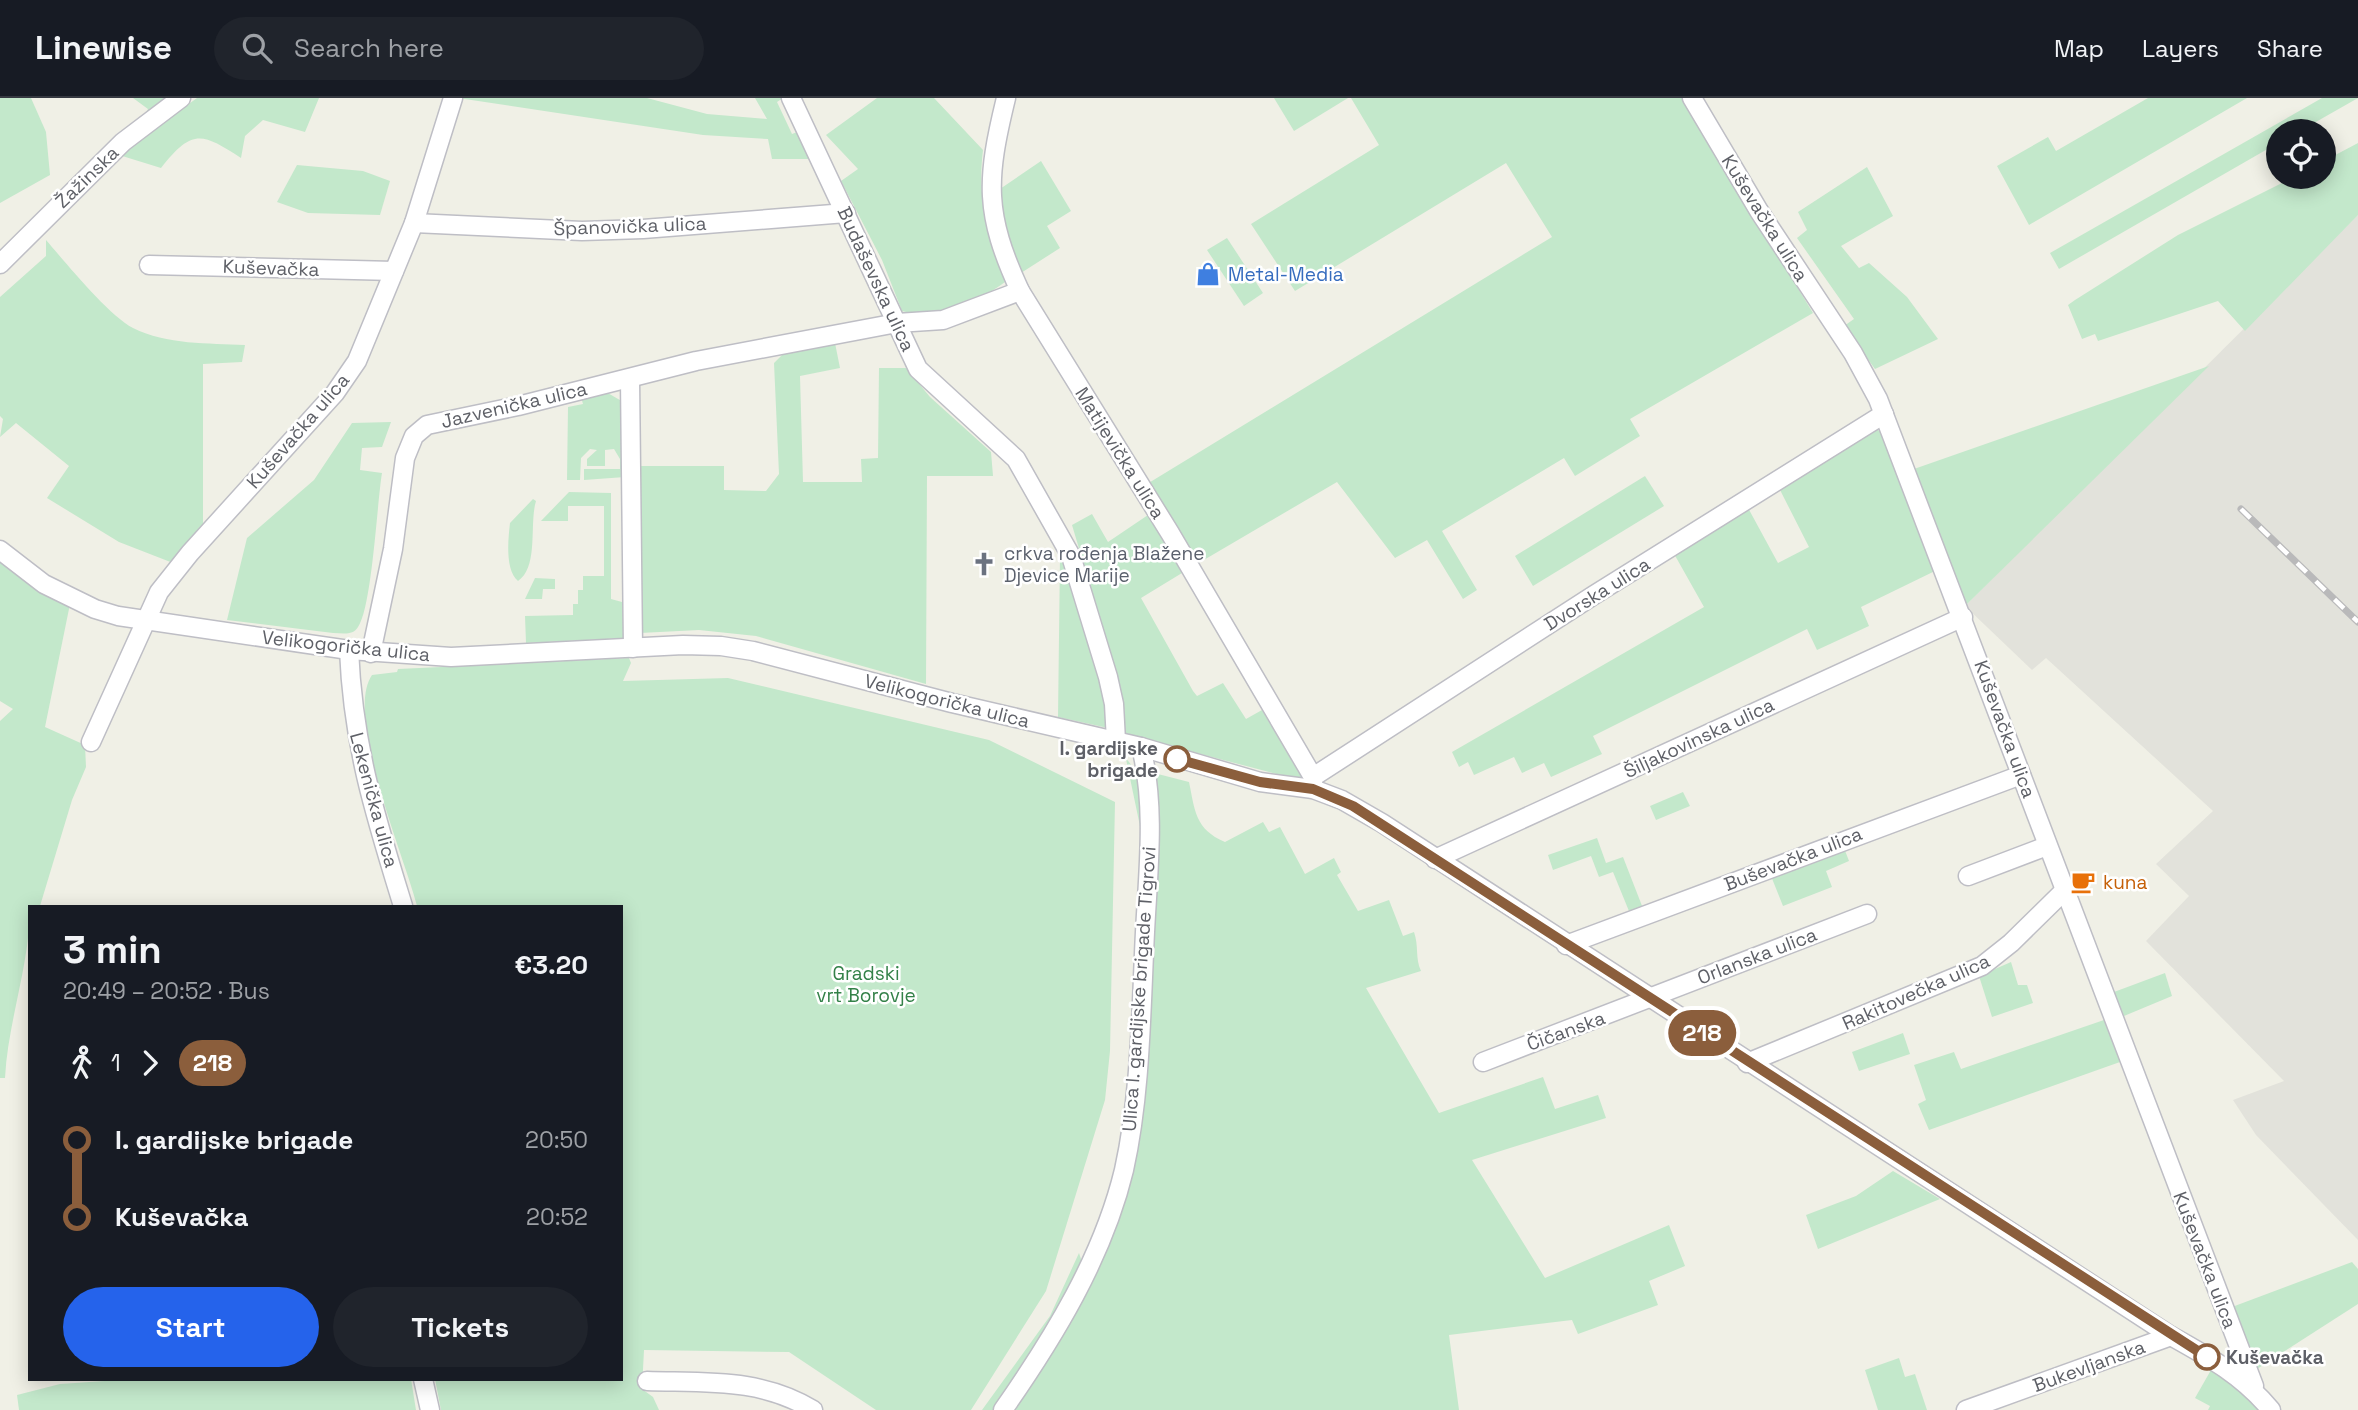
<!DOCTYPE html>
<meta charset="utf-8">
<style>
:root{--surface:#171b24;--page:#20242c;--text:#f1f3f6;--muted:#9ea1a6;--line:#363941;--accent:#2563eb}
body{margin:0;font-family:"Space Grotesk",sans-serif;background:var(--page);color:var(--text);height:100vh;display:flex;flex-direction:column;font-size:26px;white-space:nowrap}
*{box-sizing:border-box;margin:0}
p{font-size:23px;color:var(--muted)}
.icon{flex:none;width:38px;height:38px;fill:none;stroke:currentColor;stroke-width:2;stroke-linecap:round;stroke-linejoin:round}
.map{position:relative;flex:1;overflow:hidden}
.side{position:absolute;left:28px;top:807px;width:595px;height:476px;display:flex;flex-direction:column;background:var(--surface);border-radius:0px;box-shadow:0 4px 18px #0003}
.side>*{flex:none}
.badge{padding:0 14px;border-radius:23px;font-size:24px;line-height:46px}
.buttons{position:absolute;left:2266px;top:21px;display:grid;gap:14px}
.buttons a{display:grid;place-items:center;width:70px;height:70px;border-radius:50%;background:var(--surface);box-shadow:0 4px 18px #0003;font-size:35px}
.map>.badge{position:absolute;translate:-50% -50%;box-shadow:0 0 0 4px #fff}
.legs{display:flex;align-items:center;gap:10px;height:77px;padding:0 35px;font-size:23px}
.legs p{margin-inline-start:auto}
.summary{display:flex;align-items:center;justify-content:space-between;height:119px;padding:0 35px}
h1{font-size:38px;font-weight:700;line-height:52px}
.action{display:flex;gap:14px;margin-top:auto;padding:14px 35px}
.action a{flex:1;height:80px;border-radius:42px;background:var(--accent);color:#fff;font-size:28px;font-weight:700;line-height:80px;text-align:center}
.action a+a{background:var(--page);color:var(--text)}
ul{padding:0 35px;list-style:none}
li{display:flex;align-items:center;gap:24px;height:77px;font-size:26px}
li i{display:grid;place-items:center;width:10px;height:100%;margin:0 9px;background:currentColor}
li i::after{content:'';width:18px;height:18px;margin:-9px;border:5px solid;border-radius:50%;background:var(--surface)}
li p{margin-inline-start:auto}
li:first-child i{background:linear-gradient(#0000 50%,currentColor 0)}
li:last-child i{background:linear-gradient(currentColor 50%,#0000 0)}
header{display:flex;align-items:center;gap:42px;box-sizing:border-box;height:98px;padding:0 35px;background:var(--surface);border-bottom:2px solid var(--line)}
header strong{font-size:33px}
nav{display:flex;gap:38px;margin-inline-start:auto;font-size:24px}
.search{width:490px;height:63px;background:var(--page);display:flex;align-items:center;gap:18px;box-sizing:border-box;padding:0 24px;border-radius:38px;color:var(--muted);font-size:26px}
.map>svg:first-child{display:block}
.industrial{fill:#e2e2db}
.green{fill:#c3e8cb}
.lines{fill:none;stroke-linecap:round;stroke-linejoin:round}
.minor-casing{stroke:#bebec5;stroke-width:21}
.minor{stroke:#fff;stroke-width:18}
.rail-casing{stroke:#b9b9ba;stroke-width:7}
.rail{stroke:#fff;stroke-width:4.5;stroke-dasharray:13;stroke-linecap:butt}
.line-1-casing{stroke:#fff;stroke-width:16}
.line-1{stroke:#8b5e3c;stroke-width:10}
.stop-1-dot{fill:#fff;stroke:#8b5e3c;stroke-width:3.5}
.labels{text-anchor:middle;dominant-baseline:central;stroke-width:5;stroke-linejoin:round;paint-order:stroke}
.street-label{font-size:19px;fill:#5e6067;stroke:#fff}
.shop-label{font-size:19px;fill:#366cbe;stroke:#fff;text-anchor:start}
.worship-label{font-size:19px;fill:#5b616d;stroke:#fff;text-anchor:start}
.stop-label{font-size:19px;font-weight:bold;fill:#5e6067;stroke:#fff;text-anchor:end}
.food-label{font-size:19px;fill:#c56008;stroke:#fff;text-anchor:start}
.park-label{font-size:19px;fill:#338148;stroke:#fff}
</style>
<header>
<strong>Linewise</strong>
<div class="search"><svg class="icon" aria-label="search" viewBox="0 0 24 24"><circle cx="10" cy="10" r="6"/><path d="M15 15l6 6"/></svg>Search here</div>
<nav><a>Map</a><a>Layers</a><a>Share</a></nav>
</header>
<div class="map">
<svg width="2358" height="1312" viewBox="0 0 2358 1312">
<rect width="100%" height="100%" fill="#f0f0e6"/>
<path class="industrial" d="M2358,117v1025l-102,-105 -23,-35 51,-19 -138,-140 43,-45 -33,-32 57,-53 -167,-153 -14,12 -67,-64z"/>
<g class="green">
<path d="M0,0h31l15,34 4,43 -50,28z"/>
<path d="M133,0h40l-32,25 7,-14z"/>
<path d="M197,0h122l-14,34 -42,-12 -18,16 -4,22c-40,-26 -49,-29 -80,10l-42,-13z"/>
<path d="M458,0h189l60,16 60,5 -12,-21h28l-6,4 15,32 8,-3 12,28h-40l-4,-20 -65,-4z"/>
<path d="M877,0h57l49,52c-6,50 5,85 22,132 -27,20 -69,39 -103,29l-20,-51 -41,-79 17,-12 -32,-34z"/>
<path d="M1274,0h74l-54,33z"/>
<path d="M1351,0h331l131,215 -183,106 10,17 -65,40 -11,-18 -122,73 35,59 -14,9 -36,-59 -32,18 -58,-76 -140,82 -50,-80 405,-247 -46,-74 -211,128 -44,-67 128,-79z"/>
<path d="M2148,0h99l-218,127 -32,-59 51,-29 8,14z"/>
<path d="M2322,0h36l-58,33h-22v12l-219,126 -9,-16z"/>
<path d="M2358,45v72l-113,116 -27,-30 -120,40 -3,-7 -13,5 -14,-34 7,-5 103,-65 116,-58h30v-16z"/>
<path d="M1041,63l30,50 -24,15 13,22 -39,25 -14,-28 -10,-54z"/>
<path d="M297,67l66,6 27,10 -10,34 -72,-2 -31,-11z"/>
<path d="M1867,69l26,49 -52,30 18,22 10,-5 38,34 31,42 -63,30 -31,-43 10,-7 -57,-81 10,-8 -9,-18z"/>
<path d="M1227,140l36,55 -19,13 -37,-56z"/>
<path d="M46,142c20,23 62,75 87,88 34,17 75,15 112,17l-3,17 -39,2v166l-30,33 -54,-21 -72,-44 22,-32 -53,-43 -16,14 3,-18 -3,-3v-119l46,-41z"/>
<path d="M835,245l5,25 -40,8 3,106h59l-1,-23 17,-1 1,-90h27l24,29 61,55 2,24h-66l-1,208 -170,-48 -57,-6 -59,3v-167h84v24l42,1 13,-17 -5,-111 10,-10z"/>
<path d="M2209,268l-244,240 -51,-137z"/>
<path d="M606,294l19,11v74l-41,3v-11h36v-10l-6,-10 -9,1v16h-18v-7l10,-9 -7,-1 -9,9 -1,22h-13l1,-73 15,-3 -2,-7z"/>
<path d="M391,324l-9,25 -20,1 -2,22 22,3c-5,30 -10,134 -24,154 -5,9 -16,6 -25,6l-106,-13 20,-82 67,-58 38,-57z"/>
<path d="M1873,331l8,2 56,139 -76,37 8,19 -52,24 -10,-21 -214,107 9,18 -51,23 -7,-14 -22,10 -8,-16 -40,18 -6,-13 -9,5 -7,-15 252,-145 -31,-55 74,-46 31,57 31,-16 -31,-61z"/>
<path d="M1645,378l19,30 -131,80 -18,-30z"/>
<path d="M569,394l42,1v106l11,3 4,36 -100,5 -1,-27 48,-1v-11h5v-14h5v-14h21v-70h-36v15h-27z"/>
<path d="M533,401l3,2c-7,23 3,66 -18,80 -13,-11 -10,-41 -8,-58z"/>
<path d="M1092,416l16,28 40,-27 34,58 -41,25 52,93 4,5 26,-13 23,36 16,-9 40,68 -3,2 -174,-46 -8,-58 -45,-151z"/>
<path d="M1060,458c20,56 42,112 48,172l-50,-11z"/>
<path d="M0,463l29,23 41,20 -25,123 40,18 1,22 -14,33 -32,106h-10c0,59 -22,114 -25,172h-5v-357l13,-12 -13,-8z"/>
<path d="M535,480l20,1v10h-12l-1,10h-17z"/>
<path d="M629,560l2,5 -8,18 105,-3 261,62 126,62 -5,249 -5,49 -59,191 -75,119h-95l-87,-58 -145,-2 -2,39 11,8 6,13h-218l-6,-31h186v-473h-204c-12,-48 -73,-191 -45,-231l25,-3 1,-3z"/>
<path d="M1126,661c16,13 15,52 15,72z"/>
<path d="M1154,675l35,9c6,29 6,47 36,60l38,-20 6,10 11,-5 25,47 29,-16 7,14 -4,3 21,36 31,-11 14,36 11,-4c5,14 1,26 7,39l-55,17 73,125 104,-36 12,32 43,-14 8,23 -134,42 73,118 124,-53 16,41 -36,15 9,24 -80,29 -6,-14 -123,15 10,75h-447l112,-225z"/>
<path d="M1683,694l7,14 -34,14 -6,-14z"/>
<path d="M1597,740l9,25 17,-6 21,54 -13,5 -18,-44 -14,5 -8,-21 -38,14 -5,-15z"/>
<path d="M1844,750l5,13 -23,10 6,16 -49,19 -12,-30z"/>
<path d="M2011,864l7,23h9l6,18 -41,14 -13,-41z"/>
<path d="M2165,875l7,23 -48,20 -10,-24z"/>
<path d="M2104,922l16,42 -191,68 -11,-26 8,-4 -12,-35 40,-13 7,17z"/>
<path d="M1903,935l7,21 -51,17 -7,-19z"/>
<path d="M1893,1073l47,28 -122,50 -12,-34 50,-19z"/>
<path d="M1079,1155l3,9 -28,58 -60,90h-12l68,-94z"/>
<path d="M2352,1164l6,7v35l-101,65 -25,-62z"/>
<path d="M1899,1260l6,19 10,-3 12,36h-49l-13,-40z"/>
<path d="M2211,1272l23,13 24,27h-50l2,-4 -15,-8z"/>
<path d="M134,1281h277l5,31h-397l-2,-15 43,-11z"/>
</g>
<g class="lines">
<g class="minor-casing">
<g id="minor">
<path d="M791,0l127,271 98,90 55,97 37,121 6,27 2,37"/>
<path d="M1006,0c-20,82 -22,115 14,193l150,242 143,244v12"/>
<path d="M1692,0l67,113 94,142 25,46 376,987"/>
<path d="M414,125l168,8 61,-2 203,-16"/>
<path d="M0,166l123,-122 58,-44"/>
<path d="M149,167l245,6"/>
<path d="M630,281l3,269"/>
<path d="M0,452l44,34 51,25 23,7 231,34 102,7 232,-12 38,1 32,5 199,52 189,44 119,35 53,7 29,11 40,23 789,513c38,21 72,40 100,74"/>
<path d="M349,552c4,96 26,165 54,256"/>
<path d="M371,555l22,-104 12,-91 9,-22 13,-11 91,-19 178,-45 201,-38 46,-3 77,-29"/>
<path d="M91,644l68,-150 31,-39 145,-160 22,-32 57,-138 39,-125"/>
<path d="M1313,679l281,-182 290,-181"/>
<path d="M1435,761l528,-242"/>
<path d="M1968,778l79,-30"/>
<path d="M1566,847l455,-170"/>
<path d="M1483,964l384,-148"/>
<path d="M1747,965l235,-97 29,-23 54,-53"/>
<path d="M423,1281l7,31"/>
<path d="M647,1283c59,2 114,-3 166,29"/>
<path d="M1003,1312c51,-73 100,-153 121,-240 17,-77 17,-159 21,-238 3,-60 11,-125 -4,-185"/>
<path d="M1966,1312l205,-74"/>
</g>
</g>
<use href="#minor" class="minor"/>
<g class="rail-casing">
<path id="rail" d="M2241,411l117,113"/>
</g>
<use href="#rail" class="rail"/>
</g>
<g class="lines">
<g class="line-1-casing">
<path id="line-1" d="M1177,661l83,23 53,7 40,17 854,551"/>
</g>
<use href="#line-1" class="line-1"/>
</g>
<defs>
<g id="shop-bare" transform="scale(1.89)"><path d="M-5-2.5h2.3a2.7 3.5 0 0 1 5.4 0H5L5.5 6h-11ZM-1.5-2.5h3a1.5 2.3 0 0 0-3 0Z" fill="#3f7fe0" stroke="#fff" stroke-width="2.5" paint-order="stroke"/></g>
<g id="church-bare" transform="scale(1.89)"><path d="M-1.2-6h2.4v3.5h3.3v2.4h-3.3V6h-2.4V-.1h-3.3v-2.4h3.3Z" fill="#6b7280" stroke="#fff" stroke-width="2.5" paint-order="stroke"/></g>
<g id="cafe-bare" transform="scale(1.89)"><path d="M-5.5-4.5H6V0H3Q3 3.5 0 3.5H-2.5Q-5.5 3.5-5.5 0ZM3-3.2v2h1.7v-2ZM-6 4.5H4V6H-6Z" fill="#e8710a" stroke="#fff" stroke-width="2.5" paint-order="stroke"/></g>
</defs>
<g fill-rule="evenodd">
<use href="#shop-bare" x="1208" y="176"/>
<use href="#church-bare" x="984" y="466"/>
<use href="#cafe-bare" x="2083" y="784"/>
</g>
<g class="stop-1-dot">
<circle cx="1177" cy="661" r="12"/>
<circle cx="2207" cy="1259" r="12"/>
</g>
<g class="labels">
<g class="street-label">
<text transform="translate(87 79) rotate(-44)">Žažinska</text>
<text transform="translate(1765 120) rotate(58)">Kuševačka ulica</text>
<text transform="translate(630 128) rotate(-2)">Španovička ulica</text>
<text transform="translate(271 170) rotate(2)">Kuševačka</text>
<text transform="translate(876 181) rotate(65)">Budaševska ulica</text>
<text transform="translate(514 307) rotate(-13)">Jazvenička ulica</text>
<text transform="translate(298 333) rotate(-49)">Kuševačka ulica</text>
<text transform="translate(1120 355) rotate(58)">Matijevička ulica</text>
<text transform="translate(1597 496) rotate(-32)">Dvorska ulica</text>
<text transform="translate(346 548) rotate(6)">Velikogorička ulica</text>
<text transform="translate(947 603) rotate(14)">Velikogorička ulica</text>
<text transform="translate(2005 631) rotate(70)">Kuševačka ulica</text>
<text transform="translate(1699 640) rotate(-25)">Šiljakovinska ulica</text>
<text transform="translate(374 702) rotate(75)">Lekenička ulica</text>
<text transform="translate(1793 761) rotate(-21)">Buševačka ulica</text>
<text transform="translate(1757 858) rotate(-21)">Orlanska ulica</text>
<text transform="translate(1139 891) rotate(-86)">Ulica I. gardijske brigade Tigrovi</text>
<text transform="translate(1916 894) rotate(-24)">Rakitovečka ulica</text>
<text transform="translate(1566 933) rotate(-20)">Čičanska</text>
<text transform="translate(2205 1162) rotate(69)">Kuševačka ulica</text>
<text transform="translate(2089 1268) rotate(-20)">Bukevljanska</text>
</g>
<g class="shop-label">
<text x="1228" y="176">Metal-Media</text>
</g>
<g class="worship-label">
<text x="1004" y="455">crkva rođenja Blažene<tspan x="1004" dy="22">Djevice Marije</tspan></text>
</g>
<g class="stop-label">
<text x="1158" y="650">I. gardijske<tspan x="1158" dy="22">brigade</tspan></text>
<text x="2226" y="1259" text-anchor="start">Kuševačka</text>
</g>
<g class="food-label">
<text x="2103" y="784">kuna</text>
</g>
<g class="park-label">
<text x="866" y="875">Gradski<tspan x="866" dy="22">vrt Borovje</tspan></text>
</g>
</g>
</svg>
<div class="buttons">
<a><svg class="icon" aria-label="locate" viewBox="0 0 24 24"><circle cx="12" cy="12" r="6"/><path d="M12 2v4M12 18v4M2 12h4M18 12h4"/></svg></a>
</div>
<b class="badge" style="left:1702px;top:935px;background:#8b5e3c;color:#fff">218</b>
<section class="side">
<div class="summary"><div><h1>3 min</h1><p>20:49 – 20:52 · Bus</p></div><b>€3.20</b></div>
<div class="legs"><svg class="icon" aria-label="walk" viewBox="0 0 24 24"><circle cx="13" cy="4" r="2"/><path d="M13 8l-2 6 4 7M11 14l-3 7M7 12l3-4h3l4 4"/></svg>1<svg class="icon" aria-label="forward" viewBox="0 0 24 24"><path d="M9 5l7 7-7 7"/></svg><b class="badge" style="background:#8b5e3c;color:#fff">218</b></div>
<ul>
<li><i style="color:#8b5e3c"></i><b>I. gardijske brigade</b><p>20:50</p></li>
<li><i style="color:#8b5e3c"></i><b>Kuševačka</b><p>20:52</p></li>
</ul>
<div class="action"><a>Start</a><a>Tickets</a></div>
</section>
</div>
